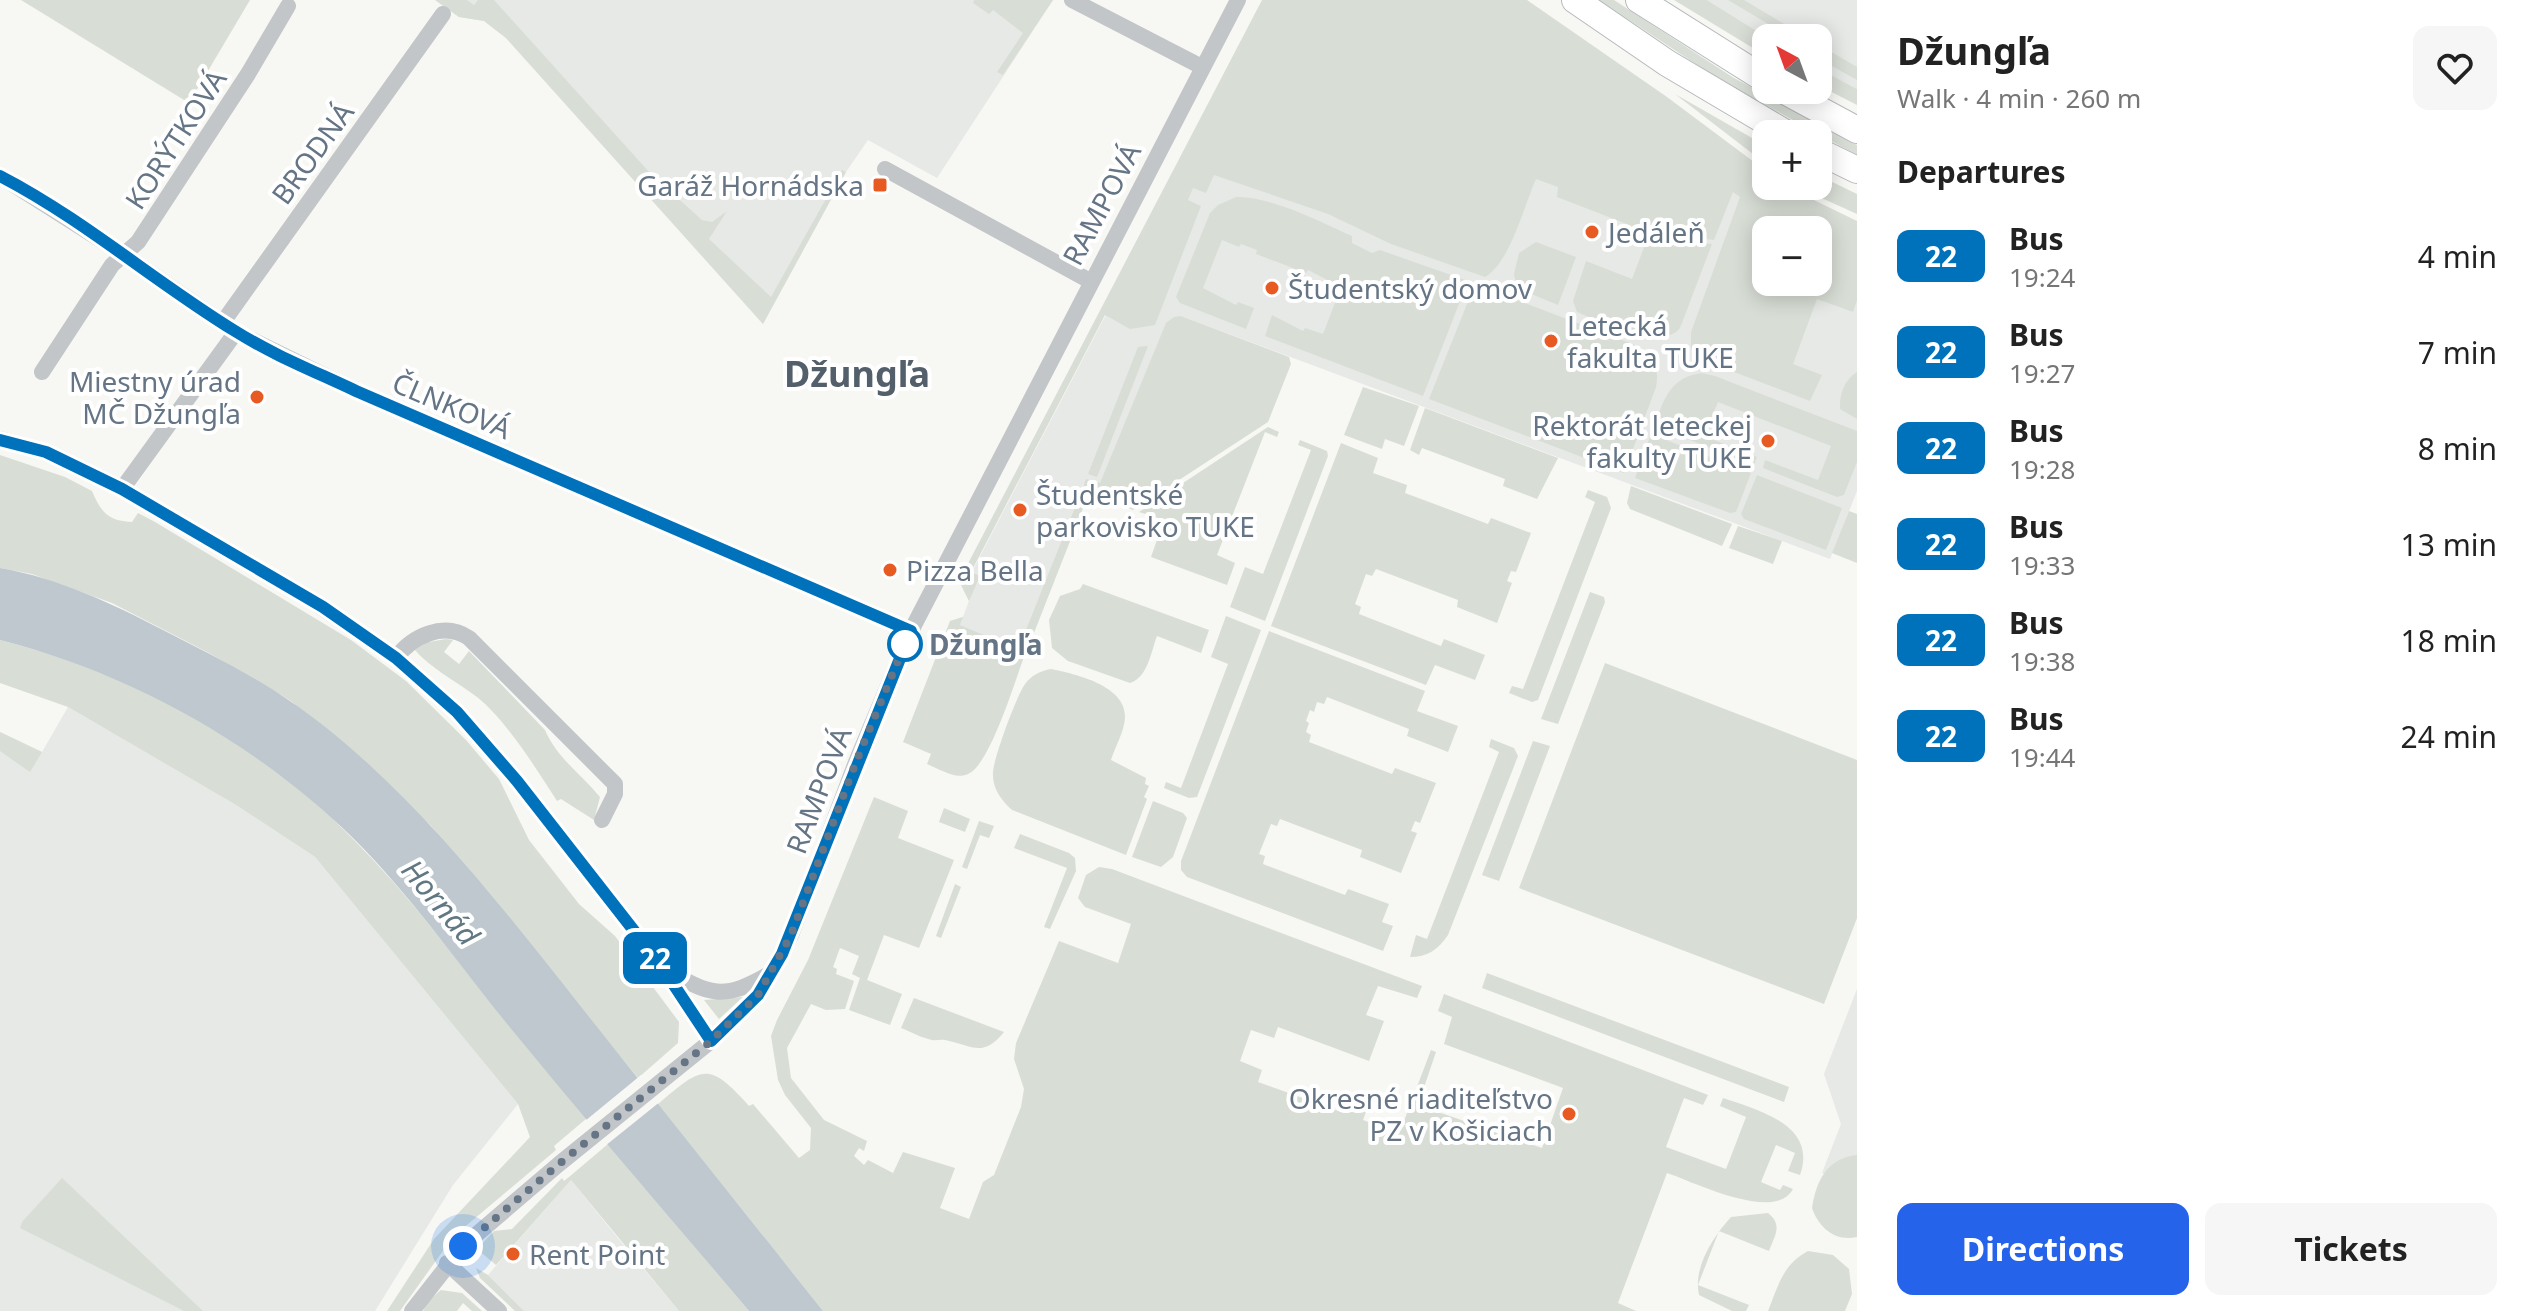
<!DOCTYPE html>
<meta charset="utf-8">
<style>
:root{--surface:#fff;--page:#f6f6f6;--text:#222;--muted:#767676;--accent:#2563eb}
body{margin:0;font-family:"Noto Sans",sans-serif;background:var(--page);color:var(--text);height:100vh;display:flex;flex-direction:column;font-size:30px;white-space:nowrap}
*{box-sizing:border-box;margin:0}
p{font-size:26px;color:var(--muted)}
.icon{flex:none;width:44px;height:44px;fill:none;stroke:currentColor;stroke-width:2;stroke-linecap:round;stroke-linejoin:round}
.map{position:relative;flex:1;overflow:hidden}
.sheet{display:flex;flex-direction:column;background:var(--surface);width:680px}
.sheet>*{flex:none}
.badge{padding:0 16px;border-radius:12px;font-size:28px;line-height:52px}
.needle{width:52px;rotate:319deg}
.controls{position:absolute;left:1752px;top:24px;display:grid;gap:16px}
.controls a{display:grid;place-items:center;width:80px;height:80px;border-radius:16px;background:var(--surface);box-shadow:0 4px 20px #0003;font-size:40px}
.you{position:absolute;width:40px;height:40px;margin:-20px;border:6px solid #fff;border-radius:50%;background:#1a73e8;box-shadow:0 0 0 12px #1a73e833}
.map>.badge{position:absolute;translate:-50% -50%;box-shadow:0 0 0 4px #fff}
h2{padding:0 40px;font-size:30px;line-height:72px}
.round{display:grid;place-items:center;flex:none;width:84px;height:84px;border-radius:16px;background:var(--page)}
.head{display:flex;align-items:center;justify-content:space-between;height:136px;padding:0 40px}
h1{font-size:38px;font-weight:700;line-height:60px}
.primary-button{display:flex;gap:16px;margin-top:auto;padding:16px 40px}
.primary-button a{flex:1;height:92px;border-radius:16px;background:var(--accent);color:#fff;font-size:32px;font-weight:700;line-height:92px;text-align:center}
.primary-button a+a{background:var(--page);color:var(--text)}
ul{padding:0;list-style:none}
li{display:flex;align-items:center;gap:24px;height:96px;padding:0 40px}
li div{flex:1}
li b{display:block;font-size:30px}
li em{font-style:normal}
li .badge{min-width:88px;font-weight:700;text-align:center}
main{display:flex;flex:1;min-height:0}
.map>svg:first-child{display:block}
.built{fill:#e7e9e7;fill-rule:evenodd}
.green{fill:#d8ded5;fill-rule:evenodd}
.water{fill:#bfc8ce}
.pier{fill:#f7f7f4}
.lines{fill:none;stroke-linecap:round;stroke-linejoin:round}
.trunk-casing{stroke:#b5b8bc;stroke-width:28}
.minor{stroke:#c2c6c9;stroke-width:16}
.trunk{stroke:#fff;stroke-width:26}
.line-casing{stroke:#fff;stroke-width:18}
.line{stroke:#0072bc;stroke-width:12}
.walk{stroke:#657585;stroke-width:8;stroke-dasharray:0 14.4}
.poi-dot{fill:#e75b23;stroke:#fff;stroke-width:3}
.stop-dot{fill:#fff;stroke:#0072bc;stroke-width:4}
.labels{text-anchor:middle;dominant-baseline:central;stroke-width:8;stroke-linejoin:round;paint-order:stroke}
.street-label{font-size:28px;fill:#657585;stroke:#fff}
.poi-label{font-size:28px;fill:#657585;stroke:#fff;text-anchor:start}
.stop-label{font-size:28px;font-weight:bold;fill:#657585;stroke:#fff;text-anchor:start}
.water-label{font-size:30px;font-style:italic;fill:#617782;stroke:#fff}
.district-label{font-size:36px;font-weight:bold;fill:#535f6a;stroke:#fff}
</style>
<main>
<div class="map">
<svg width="1857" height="1311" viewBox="0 0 1857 1311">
<rect width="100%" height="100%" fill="#f7f7f4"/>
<g class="built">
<path d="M435,0h618l-116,178 -69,-38 -22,32 -83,152 -257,-286 -22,-17 -25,-4z"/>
<path d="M1270,0l477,184 110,49v258l-27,68 -649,-243 -77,174 -20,-7 -59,151 -17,20 -58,-33 13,-4 6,-16 -6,-12zM1766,230h52v52h-52z"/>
<path d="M1707,0h150v89l-39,-21v-30h-50z"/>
<path d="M68,707l168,98 79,52 203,247 -65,81 -78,126h-375v-579l42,20z"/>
<path d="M1857,989v197l-35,-13 19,-49 -17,-50z"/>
<path d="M571,1180l50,62 58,69h-155l-36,-36z"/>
</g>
<g class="green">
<path d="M21,0h229l-61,103z"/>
<path d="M435,0h32l7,5 4,-5h16l156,173 52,47 10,2 15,-11 -18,28 62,58 71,-127 4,2 -83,152 -257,-286 -22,-17 -25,-4z"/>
<path d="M974,0h79l-50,75 -6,-3 26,-39 -30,-23 -4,4 -16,-11z"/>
<path d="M1262,0h265l140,97 99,74v15h19l72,35v79l-4,12 -36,-13 -24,65 29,11 -12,26 -97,-37 -22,-16v-16l49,-135 -7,-5 -19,48 -64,-7 -93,-36 1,-10 -22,-8c-12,27 -26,84 -51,98l-94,-33 -63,-30 -114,-39 -8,18 -13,-5 -5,12 13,6 -46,119 -25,4 -25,-14 -134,257 9,4 -11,25 -9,-18 1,-6zM1766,230h52v52h-52z"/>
<path d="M1599,0h15l120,78 123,67v10l-137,-75z"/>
<path d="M1674,0h33l61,38 -2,18z"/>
<path d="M1728,0h16l64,38h-16z"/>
<path d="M1818,44l39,23v13l-36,-20z"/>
<path d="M1818,68l39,21v16l-39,-20z"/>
<path d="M1675,94l91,52v18z"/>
<path d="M1818,175l39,19v20l-62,-28h23z"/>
<path d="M1236,197c35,-1 85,25 116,39v7l20,10 8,-3 88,31 -45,115 -158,-60 7,-21 31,16 2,-3 18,6 18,-47 -33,-17 -2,3 -50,-19 1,-4 -16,-6 -2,3 -17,-7 -19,48 33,17 2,-3 16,6 -8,21 -66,-26 -4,-6 34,-84 8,-8z"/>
<path d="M1648,237l64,7 -32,84c-21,25 -78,-6 -103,-16l-4,-11 13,-40 46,18z"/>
<path d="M1536,242l40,15 -18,48 -41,-17 -3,-14 5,-21z"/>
<path d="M1475,284l160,61c18,10 25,22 21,42l-32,86 -195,-74z"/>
<path d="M1181,316l108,41 2,7 -23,58 -135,88 -44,-17 -57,145 -8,-3 62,-156 14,4 66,-160 8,-6z"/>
<path d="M1148,346l-51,131 -9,-3 50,-127z"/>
<path d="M1857,372v47l-17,-10c-1,-14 4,-29 17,-37z"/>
<path d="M1702,373l13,3 142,55v31l-13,33 -7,2 -74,-29 2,-8 53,20 13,-34 -113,-44 -14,34 53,21 -3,8 -100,-39c10,-27 16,-49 48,-53z"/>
<path d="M1363,387l56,19 -15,40 -19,-7 -3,10 -38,-14z"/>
<path d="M1425,408l133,50 -21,41 -34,-13 2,-7 -83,-31 -3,7 -9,-5z"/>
<path d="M1268,427l11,5 -2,5 -12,-5 -48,123 18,8 -8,22 -76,-28 13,-37 -25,-8z"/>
<path d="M1651,434l100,39 -15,39 -6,1 -95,-35z"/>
<path d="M1300,440l27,11 1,5 -63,165 -35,-14 15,-40 18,7 48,-124 -13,-5z"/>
<path d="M1341,443l37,15 -5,15 34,12 -2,8 83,31 3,-6 40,15 -15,39 -5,-1 -4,10 5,2 -15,40 -40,-16 1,-7 -82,-31 -4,7 -6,-2 -11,30 6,3 -2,7 82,32 3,-7 41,16 -10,25 -40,-15 -9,20 -155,-59z"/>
<path d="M0,455l65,22 27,14c9,21 16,30 40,31l6,-9 17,9 196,118 55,41 60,59 33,39 30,61 50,64 36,32 64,86 -1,21 -40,35 -207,-252 -140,-125 -82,-48 -97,-50 -80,-29 -32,-6z"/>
<path d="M1757,475l85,33 -16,42 -82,-31 -3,-5z"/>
<path d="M1631,486l101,38 -10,22 -92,-37 -3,-6z"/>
<path d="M1588,490l19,7 4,11 -73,192 -6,2 -23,-9 3,-7 11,3 72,-187 -10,-5z"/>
<path d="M1849,511l8,3v49l-25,-10z"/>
<path d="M1738,526l44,15 -9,23 -44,-16z"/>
<path d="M1083,584l126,46 -8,23 -44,-17c-6,16 -9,41 -27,47l-62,-22 -16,-13 -3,-28 11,-24 20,-7z"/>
<path d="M1590,592l14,5 1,5 -47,122 -17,-5z"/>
<path d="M1226,616l35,14 -64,167 -8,1 -25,-10 2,-6 15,6 47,-124 -17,-7z"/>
<path d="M963,617l-3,8 61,26 3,6c-9,24 -34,108 -56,117 -12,6 -29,-5 -41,-10l4,-10 -28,-12 47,-121z"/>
<path d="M1269,631l156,60 -8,20 41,15 -10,26 -41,-16 2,-7 -82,-32 -3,7 -7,-2 -3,10 -4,-2 -4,11 3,2 -3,9 5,3 -2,7 83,32 3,-6 41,15 -16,40 -5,-2 -4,10 6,2 -16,40 -41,-16 2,-7 -82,-31 -3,7 -6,-2 -12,30 6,2 -2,8 82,31 3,-6 41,15 -7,18 11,4 -10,25 -196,-74 -6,-7v-9z"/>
<path d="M446,639l7,1 -9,12 15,12 10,-13 76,79c12,28 36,44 55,67l-6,23 -33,-21 -4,2c-20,-31 -50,-80 -80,-104 -21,-16 -46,-28 -64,-49l10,-5z"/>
<path d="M0,640c132,34 259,102 354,200 54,54 100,117 148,176 27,35 57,68 85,102l-33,28 2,4 -95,80 -16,18 -45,63h-13l47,-72 96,-102 -12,-33 -203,-247 -79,-52 -168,-98 -68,-24z"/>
<path d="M1605,663l252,97v158l-33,86 -305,-116z"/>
<path d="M1051,669c25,5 76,17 74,49 -1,14 -10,29 -14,42l35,18 -1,6 4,2 -5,11 3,2 -21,56 -114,-45c-11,-10 -20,-22 -19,-38 1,-15 23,-75 32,-88 7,-9 15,-13 26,-15z"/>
<path d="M0,732l42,20 -12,20 -30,-21z"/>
<path d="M1491,739l23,9 4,8 -70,179c-10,15 -21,22 -38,22l6,-22 11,4 72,-187 -10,-5z"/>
<path d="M1533,741l17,5 -51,135 -17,-6z"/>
<path d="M874,797l34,14 -10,27 56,22 -35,88 -35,-13 -17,45 35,14 -12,31 -41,-15 11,-32 -8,-4 7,-18 -19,-8 -7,19 4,2 -1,5 18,7 -9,28 -19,1 -15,-6 -24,44 4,30 33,42 43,21 -3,10 -5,-3 -5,8 10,9 4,-5 25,13 10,-21 52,16 -15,40 29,11 14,-37 11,-7 27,-68 3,-18 -10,-30 2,-16 43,-102 59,22 13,-39 -46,-17 -7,-9 8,-23 13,-8 13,2 310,117 -5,12 -39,-12 -12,29 18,6 -15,40 -91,-34 -4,11 -23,-8 -11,31 22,9 -4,12 83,30 4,-11 22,8 -4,11 13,5v3l23,6 32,-84 5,2 -18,53 124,43 21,-60 -119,-44 8,-27 -14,-6 6,-17 264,101 -5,10 -19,-7 -18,49 60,22 20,-52 -26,-11 3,-8c35,12 95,27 77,77l-12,-4 7,-18 -19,-8 -15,37 19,8 3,-5 10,4c-18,34 -99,-7 -126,-16l-49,130 18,8h-813l-165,-207c44,-37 50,-44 91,2l4,-2 46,54 11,-8 1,-22 -26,-33 -7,-15 -7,-44 6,-16 31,-60z"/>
<path d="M1153,801l30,12 4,5 -14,39 -12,10 -29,-10z"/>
<path d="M944,808l26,11 -5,13 -26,-10z"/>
<path d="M979,821l15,5 -5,12 -9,-3 -13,34 -5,-2z"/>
<path d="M1020,834l49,19 6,5 1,13 -26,58 -6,-2 23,-59 -53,-20z"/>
<path d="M955,884l6,3 -20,51 -5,-2z"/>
<path d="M1487,973l302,114 -5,15 -302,-114z"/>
<path d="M743,997l-24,22 -15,-19z"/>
<path d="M914,998l90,34c-22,27 -32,13 -59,8 -4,-1 -9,1 -13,0 -10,-2 -21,-8 -31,-12z"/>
<path d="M608,1144l141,167h-70l-108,-131 -75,85 -19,-16 17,-18 18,-2 50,-51 2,3 5,-4z"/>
<path d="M1857,1155v82c-22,5 -38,-9 -45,-29 4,-27 15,-50 45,-53z"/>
<path d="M62,1178l141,133h-19l-164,-83 2,-6z"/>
<path d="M1768,1213c15,12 7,22 1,38l-50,-20 -21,54 51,20 -3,6h-14l-33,-16c-6,-28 14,-58 32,-78z"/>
<path d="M1808,1251l25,4 16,14 3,25 -7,17h-77c10,-25 15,-47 40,-60z"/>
<path d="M476,1268l12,7 36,36h-9l-35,-33z"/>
<path d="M441,1290l21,3 20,18h-10l-9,-8 -6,8h-34l5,-10z"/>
</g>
<path class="water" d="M0,568c58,10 111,35 163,62 43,22 88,44 127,71 111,76 205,197 288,302 81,102 163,205 245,308h-74c-82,-97 -165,-193 -245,-291 -49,-61 -95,-126 -150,-181 -98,-96 -222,-165 -354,-199z"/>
<path class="pier" d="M641,1075l20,26 -56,45 -20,-25z"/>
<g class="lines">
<g class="trunk-casing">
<g id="trunk">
<path d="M1575,0l92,63 120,71"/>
<path d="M1639,0l127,80"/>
<path d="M1783,90l74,40"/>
<path d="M1818,151l39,19"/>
</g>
</g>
<g class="minor">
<path d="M1072,0l130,67"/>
<path d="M885,169l205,112"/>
<path d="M0,176l123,78 113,78 120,59 555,240"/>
<path d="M223,322l220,-308"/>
<path d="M42,372l70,-107 26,-23 110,-168 40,-68"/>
<path d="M0,439l46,13 76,37 184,108 90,61 61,54 60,69 143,183 51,77"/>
<path d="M122,489l114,-157"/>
<path d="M396,658c16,-22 48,-37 73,-20l146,146v10l-13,26"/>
<path d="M665,968c44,28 59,33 106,5"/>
<path d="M447,1263l52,48"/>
<path d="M412,1311l51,-65 96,-82 152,-123 47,-46 14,-23 19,-37 65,-173 55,-131 327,-631"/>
</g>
<use href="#trunk" class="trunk"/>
</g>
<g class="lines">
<g class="line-casing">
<path id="line" d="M0,176c83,43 155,106 235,155 38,24 81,41 121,60l555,240 -129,323 -24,41 -47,46 -51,-77 -143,-183 -60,-69 -61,-54 -73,-51 -201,-118 -76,-37 -46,-12"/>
</g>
<use href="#line" class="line"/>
<path class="walk" d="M463,1246l96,-82 152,-123 47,-46 33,-60 65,-173 49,-118"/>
</g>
<g class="poi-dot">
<rect x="872" y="177" width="16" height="16" rx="4"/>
<circle cx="1592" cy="232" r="8"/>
<circle cx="1272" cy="288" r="8"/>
<circle cx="1551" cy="341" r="8"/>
<circle cx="257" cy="397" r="8"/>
<circle cx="1768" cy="441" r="8"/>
<circle cx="1020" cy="510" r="8"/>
<circle cx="890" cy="570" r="8"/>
<circle cx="1569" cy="1114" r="8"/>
<circle cx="513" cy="1254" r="8"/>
</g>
<circle class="stop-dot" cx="905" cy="644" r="16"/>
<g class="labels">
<g class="street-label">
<text transform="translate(175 139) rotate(-57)">KORÝTKOVÁ</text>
<text transform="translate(312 153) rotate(-54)">BRODNÁ</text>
<text transform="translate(1101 204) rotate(-62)">RAMPOVÁ</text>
<text transform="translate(452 405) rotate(23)">ČLNKOVÁ</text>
<text transform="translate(818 790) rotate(-69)">RAMPOVÁ</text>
</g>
<g class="poi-label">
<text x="864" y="185" text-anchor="end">Garáž Hornádska</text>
<text x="1608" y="232">Jedáleň</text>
<text x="1288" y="288">Študentský domov</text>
<text x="1567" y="325">Letecká<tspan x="1567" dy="32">fakulta TUKE</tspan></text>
<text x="241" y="381" text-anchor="end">Miestny úrad<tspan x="241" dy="32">MČ Džungľa</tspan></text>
<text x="1752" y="425" text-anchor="end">Rektorát leteckej<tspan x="1752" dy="32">fakulty TUKE</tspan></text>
<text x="1036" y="494">Študentské<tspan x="1036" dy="32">parkovisko TUKE</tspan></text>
<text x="906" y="570">Pizza Bella</text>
<text x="1553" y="1098" text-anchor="end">Okresné riaditeľstvo<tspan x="1553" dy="32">PZ v Košiciach</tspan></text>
<text x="529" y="1254">Rent Point</text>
</g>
<g class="stop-label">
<text x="929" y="644">Džungľa</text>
</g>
<g class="water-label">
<text transform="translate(441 902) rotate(50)">Hornád</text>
</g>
<g class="district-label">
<text x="857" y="373">Džungľa</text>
</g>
</g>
</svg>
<div class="controls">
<a><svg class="needle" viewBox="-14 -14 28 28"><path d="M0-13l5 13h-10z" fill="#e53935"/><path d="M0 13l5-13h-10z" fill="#767676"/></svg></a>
<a>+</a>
<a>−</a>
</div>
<div class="you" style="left:463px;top:1246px"></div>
<b class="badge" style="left:655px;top:958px;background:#0072bc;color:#fff">22</b>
</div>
<section class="sheet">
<div class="head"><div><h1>Džungľa</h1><p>Walk · 4 min · 260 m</p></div><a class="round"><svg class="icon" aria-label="heart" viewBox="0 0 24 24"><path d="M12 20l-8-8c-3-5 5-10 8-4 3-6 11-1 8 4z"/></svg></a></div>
<h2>Departures</h2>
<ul>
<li><span class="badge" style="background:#0072bc;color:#fff">22</span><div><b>Bus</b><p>19:24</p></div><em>4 min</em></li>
<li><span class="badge" style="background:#0072bc;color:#fff">22</span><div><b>Bus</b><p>19:27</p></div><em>7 min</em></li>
<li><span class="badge" style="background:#0072bc;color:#fff">22</span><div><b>Bus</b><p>19:28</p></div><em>8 min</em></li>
<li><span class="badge" style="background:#0072bc;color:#fff">22</span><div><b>Bus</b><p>19:33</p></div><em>13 min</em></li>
<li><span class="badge" style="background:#0072bc;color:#fff">22</span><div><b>Bus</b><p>19:38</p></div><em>18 min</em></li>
<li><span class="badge" style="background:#0072bc;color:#fff">22</span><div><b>Bus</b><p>19:44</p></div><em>24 min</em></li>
</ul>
<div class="primary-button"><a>Directions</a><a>Tickets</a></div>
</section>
</main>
